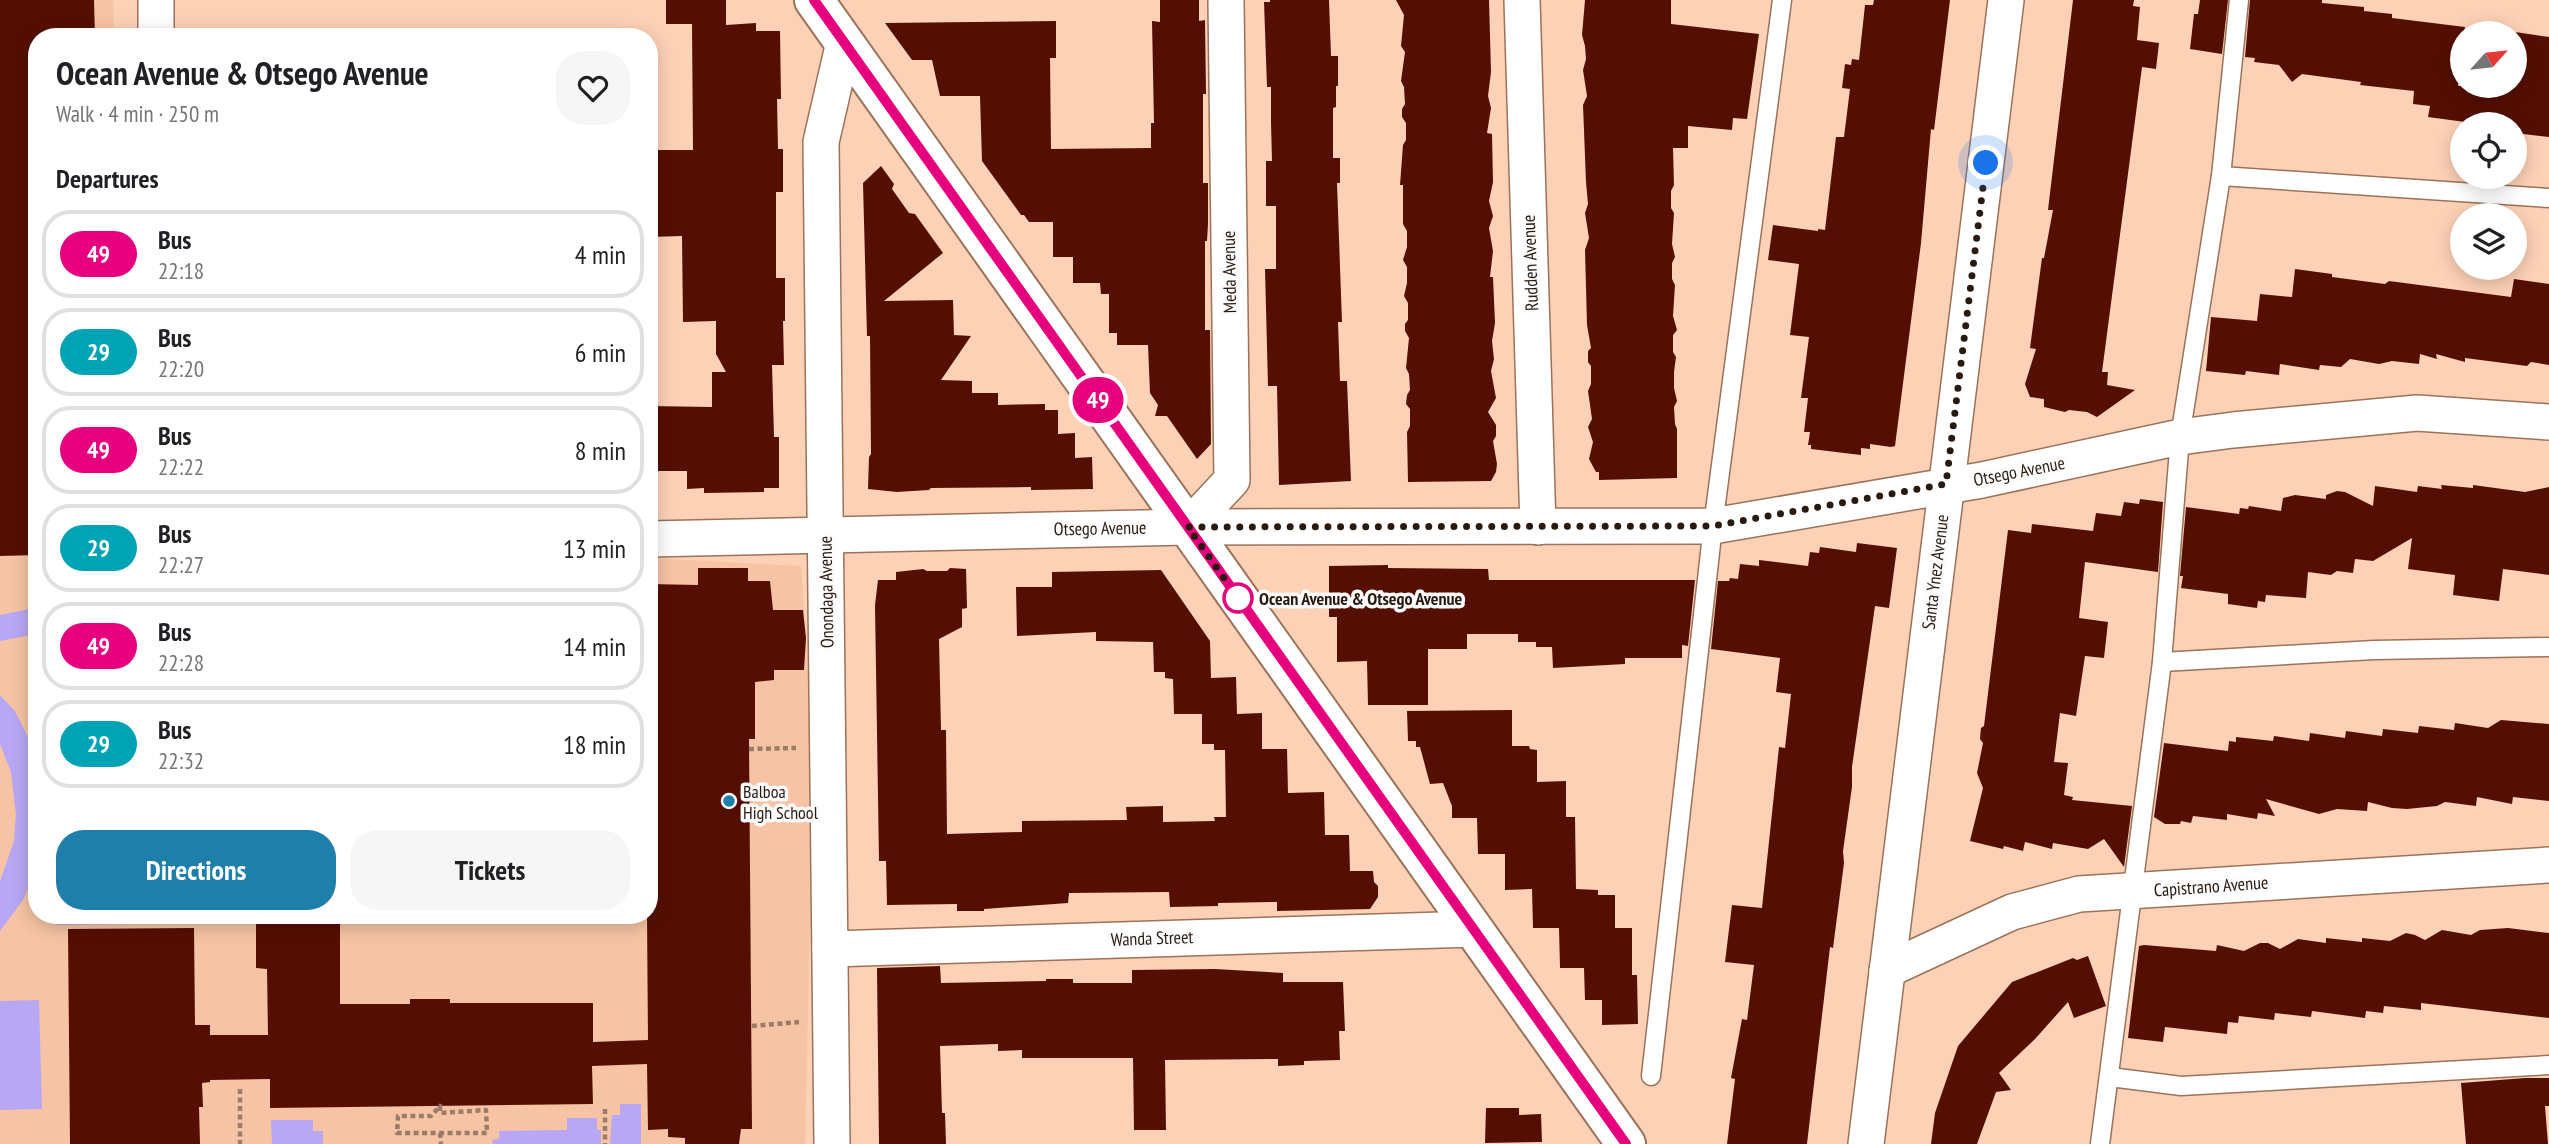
<!DOCTYPE html>
<meta charset="utf-8">
<style>
:root{--surface:#fff;--page:#f6f6f6;--text:#202124;--muted:#757577;--line:#e0e0e0;--accent:#1e7fab}
body{margin:0;font-family:"PT Sans Narrow",sans-serif;background:var(--page);color:var(--text);height:100vh;display:flex;flex-direction:column;font-size:26px;white-space:nowrap}
*{box-sizing:border-box;margin:0}
p{font-size:23px;color:var(--muted)}
.icon{flex:none;width:38px;height:38px;fill:none;stroke:currentColor;stroke-width:2;stroke-linecap:round;stroke-linejoin:round}
.map{position:relative;flex:1;overflow:hidden}
.side{position:absolute;left:28px;top:28px;width:630px;height:896px;display:flex;flex-direction:column;background:var(--surface);border-radius:28px;box-shadow:0 4px 18px #0003}
.side>*{flex:none}
.badge{padding:0 14px;border-radius:23px;font-size:24px;line-height:46px}
.needle{width:46px;rotate:63deg}
.fabs{position:absolute;left:2450px;top:21px;display:grid;gap:14px}
.fabs a{display:grid;place-items:center;width:77px;height:77px;border-radius:50%;background:var(--surface);box-shadow:0 4px 18px #0003;font-size:35px}
.you{position:absolute;width:35px;height:35px;margin:-18px;border:5px solid #fff;border-radius:50%;background:#1a73e8;box-shadow:0 0 0 10px #1a73e833}
.map>.badge{position:absolute;translate:-50% -50%;box-shadow:0 0 0 4px #fff}
h2{padding:0 28px;font-size:26px;line-height:63px}
.round{display:grid;place-items:center;flex:none;width:74px;height:74px;border-radius:28px;background:var(--page)}
.overview{display:flex;align-items:center;justify-content:space-between;height:119px;padding:0 28px}
h1{font-size:33px;font-weight:700;line-height:52px}
.action{display:flex;gap:14px;margin-top:auto;padding:14px 28px}
.action a{flex:1;height:80px;border-radius:28px;background:var(--accent);color:#fff;font-size:28px;font-weight:700;line-height:80px;text-align:center}
.action a+a{background:var(--page);color:var(--text)}
ul{padding:0;list-style:none}
li{display:flex;align-items:center;gap:21px;height:88px;margin:0 14px 10px;padding:0 14px;border:4px solid var(--line);border-radius:28px}
li div{flex:1}
li b{display:block;font-size:26px}
li em{font-style:normal}
li .badge{min-width:77px;font-weight:700;text-align:center}
.map>svg:first-child{display:block}
.built{fill:#f6c4a4}
.green{fill:#b8a7f4}
.building{fill:#550f02}
.lines{fill:none;stroke-linecap:round;stroke-linejoin:round}
.lane-casing{stroke:#9a735a;stroke-width:21}
.street-casing{stroke:#9a735a;stroke-width:38}
.secondary-casing{stroke:#9a735a;stroke-width:42}
.path{stroke:#9b7c69;stroke-width:4.5;stroke-dasharray:5 3.5;stroke-linecap:butt}
.lane{stroke:#fff;stroke-width:18}
.street{stroke:#fff;stroke-width:35}
.secondary{stroke:#fff;stroke-width:38}
.line-casing{stroke:#fff;stroke-width:16}
.line{stroke:#e6007e;stroke-width:10}
.walk{stroke:#291a10;stroke-width:7;stroke-dasharray:0 12.6}
.stop-dot{fill:#fff;stroke:#e6007e;stroke-width:3.5}
.poi-dot{fill:#1e7fab;stroke:#fcfcfc;stroke-width:2.5}
.labels{text-anchor:middle;dominant-baseline:central;stroke-width:7;stroke-linejoin:round;paint-order:stroke}
.street-label{font-size:18px;fill:#291a10;stroke:#fcfcfc}
.stop-label{font-size:18px;font-weight:bold;fill:#291a10;stroke:#fcfcfc;text-anchor:start}
.poi-label{font-size:18px;fill:#291a10;stroke:#fcfcfc;text-anchor:start}
</style>
<div class="map">
<svg width="2549" height="1144" viewBox="0 0 2549 1144">
<rect width="100%" height="100%" fill="#fdd1b6"/>
<path class="built" d="M0,0h113l1,37h-77v878h612v-357l152,8 8,120 1,234 -5,224h-805z"/>
<g class="green">
<path d="M35,608l2,26 -37,7v-26z"/>
<path d="M0,695l15,16 22,45v113l-14,31 -23,31v-50l14,-40 2,-27 -5,-42 -11,-28z"/>
<path d="M57,915h154l-9,8 -145,2z"/>
<path d="M39,1000l3,109 -42,1v-109z"/>
<path d="M620,1104h21v40h-31l2,-29h8z"/>
<path d="M567,1118h30v12h4v14h-108l-1,-4 7,-1v-8l68,-1z"/>
<path d="M271,1120h42v11h10v13h-51z"/>
</g>
<g class="building">
<path d="M0,0h94l1,37h-58v518l-37,1z"/>
<path d="M666,0h60v25l30,-2v8h24l1,68h-4l1,50h5v43h-7v86h9v43h-2l1,44h-12l2,72h5v51h-15v4l-60,1v-5l-17,1v-18h-38v-65l63,1v-35h14l-10,-18v-33l-33,1 -1,-86 -33,1v-87h44l-1,-126h-26z"/>
<path d="M1160,0h39v21l6,-1 1,74h-3v89h5v41l-1,17h-2v89h5l1,114 -14,15 -30,-43h-12l3,-11 -8,-12 -2,-48h-31v-12h-8v-39h-8l-1,-11h-27v-26h-20v-35h-24l-5,-7h-3l-39,-54 -2,-65h-40l-8,-36h-20l-27,-37 171,-2v37h-6l1,91 100,-1v-25h3l-2,-102 8,1z"/>
<path d="M1270,0h59l2,56h7v30h-2v21l-3,1v50h7v25h-3l5,139h-4l2,59h7l4,100 -72,4 -2,-99h-9l-3,-117h11v-63h-10v-45h6l-1,-38v-36h-4l-3,-85h6z"/>
<path d="M1396,0h93l2,72 -3,24 3,12 -4,25 5,1 1,48 -4,19 4,15 -4,12 4,23 -3,26h3l2,46 -3,18 2,18 -3,12 5,27 -8,14 8,13v11l-3,5 4,23 -1,8 -5,9 -83,1 -1,-50 3,-6v-17l-4,-5 1,-9 3,-5 -1,-16 -3,-6 3,-30 -4,-7v-7l3,-4v-17l-4,-7 3,-13v-16l-4,-7 4,-13v-16l-4,-7v-39h-3l3,-40 3,-5v-17l-4,-6v-8l3,-5 -1,-17 -3,-6 4,-29 -4,-6 3,-31z"/>
<path d="M1585,0h86v24l88,10 -12,85 -14,-1 -1,12 -44,-4v22h-15l1,37 -3,6v17l3,5 -2,31 3,13 -3,6v16l3,6 -2,31 4,14 -4,5v17l3,5 -2,15v16l3,13 -3,6 1,17 2,5v49l-78,2v-8h-3l-7,-13 4,-17 -5,-15 4,-8 -4,-28 3,-7v-18l-3,-4v-11l3,-3 -4,-23 -2,-75 4,-12 -4,-25 3,-9 -2,-22 -3,-77 4,-9 -4,-26 3,-11 -1,-13 -3,-11z"/>
<path d="M1874,0h76l-16,130 -3,-1 -10,114 -26,203 -4,1 -21,-3v5l-9,-1v7l-50,-6v-4h-3l2,-13h-6l4,-34h-7l8,-61 -19,-2 9,-71 -31,-4 5,-35 45,6v-2l7,1 11,-93h8l6,-48 -8,-1 3,-24 6,1 1,-6 7,1 6,-55h8z"/>
<path d="M2073,0h61l-1,6 7,1 -3,33 22,3 -3,26 -14,-2 -40,305h6l-1,13 28,5 -38,27 -10,-5 -18,-2 -4,2 -21,-5v-8l-14,-2 -5,-13 11,-35 -6,-1 12,-90h2l9,-48h-5z"/>
<path d="M2200,0h28l-6,54 -32,-5 4,-35h4z"/>
<path d="M2250,0h72v3l42,4v4l28,3v4l73,9 -1,6h-2l-4,53h57v-54l34,5v100l-34,-4v-9h-51l1,-2 -37,-5 2,-11 -17,-2 1,-13 -54,-6 1,-3 -59,-8 -10,8 -13,-17 -25,-3 1,-4 -10,-1z"/>
<path d="M881,166l13,18 -2,5 17,24 6,1 28,39 -59,48 69,-1 1,35 17,1 -30,44 31,1v12h26v12l47,-1v6h13v24l17,-1v25l17,-1 1,32 -62,1v-3l-100,1 -2,2 -32,2 -29,-3 1,-32 2,-3 -1,-118h-3l-4,-153z"/>
<path d="M2295,269l37,5v3l53,7 4,-3 122,16 3,-18 35,5v81l-18,-3 -4,4 -62,-8v4l-29,-8 1,5 -17,-5 -1,10 -27,-3 -13,3 -29,-5 -9,8 -21,-2 -1,5 -39,-6 -1,11 -33,-4 -1,4 -39,-4 5,-54 46,4 3,-27 32,3z"/>
<path d="M2441,485l32,3v-3l52,7 24,-5v88l-46,-6 -4,32 -46,-6 2,-20 -47,-6 4,-31 -39,23 -18,-2 -2,14 -16,-2 -6,4 -23,-3 -2,26 -40,-3 -1,7 -7,-1 -1,7 -29,-4v-10l-47,-6 2,-12h-3l6,-69 53,7 1,-6 8,1 1,-3 32,5 2,-13 12,-3 31,4v-4l11,-4 8,1 28,14 2,-20 42,6 1,-6 24,3z"/>
<path d="M2140,499l23,3 -5,70 -73,-10 -6,56 29,4 -4,36 -19,-2 -9,60 -16,-3 -6,49 14,1 -4,32 9,2 -1,3 60,6 -8,61 -20,-28 -16,10 -35,-6 -1,6 -27,-7 -2,9 -19,-5 -1,3 -33,-8 13,-53 -6,-15 6,-30 -3,-4 1,-11 3,-2 24,-196 23,3 1,-9 61,7 3,-18 25,3 3,-14 15,2z"/>
<path d="M1857,543l40,5 -8,60 -14,-2 -23,161v20l-9,64 1,12 -11,85 -3,-1 -23,197h-80l8,-65 -4,-1 11,-59 5,1 7,-55 -29,-3 7,-57 30,3 17,-161 6,1 6,-54 -15,-2 4,-34 -69,-9 7,-68h11l1,-3 8,1 2,-15 19,2v-6l49,6 2,-14 9,1 1,-6 36,5z"/>
<path d="M1388,565v3l100,1 1,11h206l-7,66 -6,-1v13h-57v6l-72,4 -1,-21h-16v-5h-18v-8h-51v15h-39v56h-60l-1,-44 -30,1v-45h-8v-51z"/>
<path d="M698,568h50v13h22l3,29h30l3,28 -2,32h-30v10l-19,2v57h-6l3,390h-11l-2,15h-54v-6l-17,-1v-8l-20,1 -1,-66 -55,2 1,38 -323,4v-29l-60,1v2l-8,1 1,24h-4l1,37h-130l-2,-215 126,-1 1,97h15v10h58l-1,-66 -11,-1v-53h84v89h70v-5h40v4h143v39l55,-2 -1,-125h2v-331l49,1z"/>
<path d="M950,568l16,1 1,39 -5,1v18l-23,12 2,91h5l1,104 75,-2v-11l105,-1 -1,-13 37,-1v16l52,-1 -1,-4h12l-1,-67h-11v-6h-12v-30h-28l-1,-35 -8,-1v-6h-11l-1,-30 -57,-1v-9l-79,4 -1,-49h36v-15l109,-2 49,71 1,37 25,-1 1,37 25,-1v36h25l1,44 36,-1 1,43h24l1,36h23l1,11 4,4v11l-8,12 -93,2v-9l-59,1v3l-48,1 -1,-15 -100,1 -1,10 -84,6v2h-27v-7l-70,1 -1,-44h-7l-4,-256 3,-25h18v-8l27,-3 4,2h20z"/>
<path d="M1512,710v36h17l1,3 7,1v32l29,-1v36h9l1,72 22,1v5h17v33h17v47h5l1,49 -36,1v-25h-17l-1,-32h-24l-1,-40h-26l-1,-39 -27,1v-36h-27l-1,-36h-25v-12l-9,-23 -13,1 -10,-37h-4v-6h-8l-1,-30z"/>
<path d="M2501,720l48,4v77l-36,-4 -1,7 -35,-7 -1,9 -31,-4 -8,4 -30,3 -15,-1 -24,-6 -1,9 -30,-2 -18,5 -53,-15 9,17 -17,-3 -1,6 -30,-5v6l-34,-4 -2,7 -10,-2 -1,3h-15l-11,-7 10,-74 64,8 1,-10 7,1v-5l37,4 1,-5 35,5 1,-8 35,5 1,-7 36,5 1,-7 35,4 1,-7 35,4 1,-7 33,5z"/>
<path d="M2508,928l41,5v85l-128,-15v7l-37,-4 -1,7 -17,-2 -1,7 -53,-7 -1,6 -36,-4 -1,7 -35,-4 -1,7 -10,-1 -1,12 -62,-7 -2,15 -35,-4 11,-92 5,-1 72,6 1,-6 27,6 16,-8h8l12,6 18,-10 28,4v-5l36,4v-4l28,3 16,-8 9,2 10,5 17,-10 29,5 9,-5z"/>
<path d="M2088,956l18,50 -32,12 -6,-16 -33,37 -36,34 12,17 -15,2 -19,52h-46l4,-31 23,-67 54,-64 61,-24 4,2z"/>
<path d="M940,966l1,17 105,-2v-2h27v4h59v-13l83,-1 68,4v9h60l2,49h-6l1,29 -36,1v4l-26,1v-7l-113,1 1,70h-32l-1,-72h-111v-8l-24,1v-7l-58,2 2,67h3l1,31h-67l-2,-176z"/>
<path d="M2525,1078h24v28h-4l3,38h-82l-5,-61z"/>
<path d="M1486,1108h33v7l22,-1 1,28 -57,1z"/>
</g>
<g class="lines">
<g class="lane-casing">
<g id="lane">
<path d="M2221,176l328,22"/>
<path d="M2162,662l212,-12 175,-3"/>
<path d="M1651,1076l62,-550 69,-526"/>
<path d="M2110,1077l71,9 368,-21"/>
<path d="M2100,1144l62,-482 18,-225 41,-261 18,-176"/>
</g>
</g>
<g class="street-casing">
<g id="street">
<path d="M156,0v37"/>
<path d="M1522,0l16,527"/>
<path d="M1188,527l44,-47 -6,-480"/>
<path d="M649,539l539,-12 525,-1 269,-46 198,-43 53,-7 184,-17 132,9"/>
<path d="M830,949l644,-20"/>
<path d="M1887,970l125,-58 67,-18 470,-29"/>
<path d="M832,1144l-11,-1002 23,-100"/>
<path d="M1866,1144l140,-1144"/>
</g>
</g>
<g class="secondary-casing">
<path id="secondary" d="M814,0l812,1144"/>
</g>
<g class="path">
<path d="M749,749l47,-1"/>
<path d="M752,1026l47,-4"/>
<path d="M240,1089v55"/>
<path d="M440,1106v7l46,-3 1,23h-90l1,-17h33z"/>
<path d="M605,1109v35"/>
<path d="M440,1133l1,11"/>
</g>
<use href="#lane" class="lane"/>
<use href="#street" class="street"/>
<use href="#secondary" class="secondary"/>
</g>
<g class="lines">
<g class="line-casing">
<path id="line" d="M814,0l812,1144"/>
</g>
<use href="#line" class="line"/>
<path class="walk" d="M1238,598l-50,-71 525,-1 233,-42 40,-321"/>
</g>
<circle class="stop-dot" cx="1238" cy="598" r="14"/>
<circle class="poi-dot" cx="729" cy="801" r="7"/>
<g class="labels">
<g class="street-label">
<text transform="translate(1530 263) rotate(-92)">Rudden Avenue</text>
<text transform="translate(1229 272) rotate(-91)">Meda Avenue</text>
<text transform="translate(2019 471) rotate(-11)">Otsego Avenue</text>
<text transform="translate(1100 528) rotate(-1)">Otsego Avenue</text>
<text transform="translate(1935 572) rotate(-83)">Santa Ynez Avenue</text>
<text transform="translate(826 592) rotate(-91)">Onondaga Avenue</text>
<text transform="translate(2211 886) rotate(-4)">Capistrano Avenue</text>
<text transform="translate(1152 938) rotate(-2)">Wanda Street</text>
</g>
<g class="stop-label">
<text x="1259" y="598">Ocean Avenue &amp; Otsego Avenue</text>
</g>
<g class="poi-label">
<text x="743" y="791">Balboa<tspan x="743" dy="21">High School</tspan></text>
</g>
</g>
</svg>
<div class="fabs">
<a><svg class="needle" viewBox="-14 -14 28 28"><path d="M0-13l5 13h-10z" fill="#e53935"/><path d="M0 13l5-13h-10z" fill="#757577"/></svg></a>
<a><svg class="icon" aria-label="locate" viewBox="0 0 24 24"><circle cx="12" cy="12" r="6"/><path d="M12 2v4M12 18v4M2 12h4M18 12h4"/></svg></a>
<a><svg class="icon" aria-label="layers" viewBox="0 0 24 24"><path d="M12 4l9 5-9 5-9-5zM3 14l9 5 9-5"/></svg></a>
</div>
<div class="you" style="left:1986px;top:163px"></div>
<b class="badge" style="left:1098px;top:400px;background:#e6007e;color:#fff">49</b>
<section class="side">
<div class="overview"><div><h1>Ocean Avenue &amp; Otsego Avenue</h1><p>Walk · 4 min · 250 m</p></div><a class="round"><svg class="icon" aria-label="heart" viewBox="0 0 24 24"><path d="M12 20l-8-8c-3-5 5-10 8-4 3-6 11-1 8 4z"/></svg></a></div>
<h2>Departures</h2>
<ul>
<li><span class="badge" style="background:#e6007e;color:#fff">49</span><div><b>Bus</b><p>22:18</p></div><em>4 min</em></li>
<li><span class="badge" style="background:#00a3b4;color:#fff">29</span><div><b>Bus</b><p>22:20</p></div><em>6 min</em></li>
<li><span class="badge" style="background:#e6007e;color:#fff">49</span><div><b>Bus</b><p>22:22</p></div><em>8 min</em></li>
<li><span class="badge" style="background:#00a3b4;color:#fff">29</span><div><b>Bus</b><p>22:27</p></div><em>13 min</em></li>
<li><span class="badge" style="background:#e6007e;color:#fff">49</span><div><b>Bus</b><p>22:28</p></div><em>14 min</em></li>
<li><span class="badge" style="background:#00a3b4;color:#fff">29</span><div><b>Bus</b><p>22:32</p></div><em>18 min</em></li>
</ul>
<div class="action"><a>Directions</a><a>Tickets</a></div>
</section>
</div>
